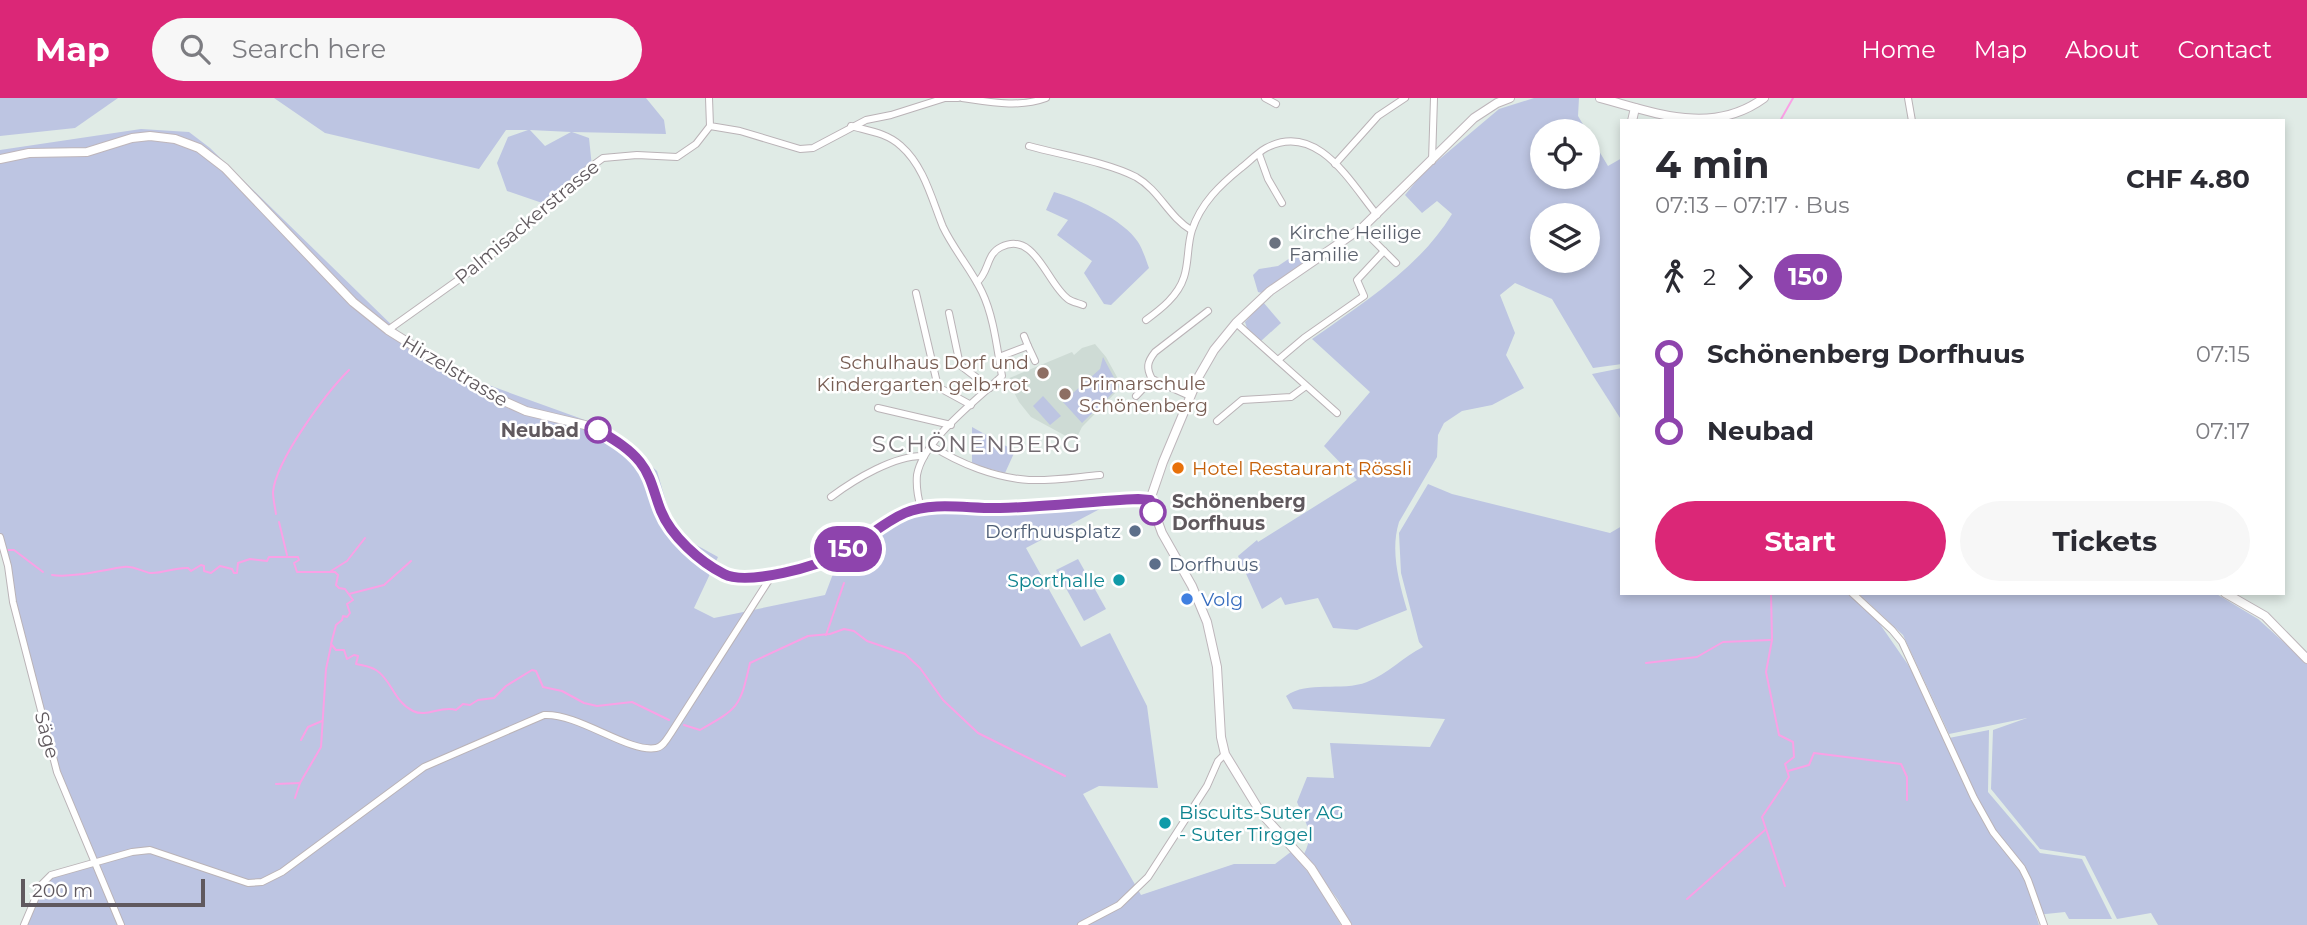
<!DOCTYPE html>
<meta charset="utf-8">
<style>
:root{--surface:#fff;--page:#f7f7f7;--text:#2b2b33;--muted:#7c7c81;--accent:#db2777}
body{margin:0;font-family:Montserrat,sans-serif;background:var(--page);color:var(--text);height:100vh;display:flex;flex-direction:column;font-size:26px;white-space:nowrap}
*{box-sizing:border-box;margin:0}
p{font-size:23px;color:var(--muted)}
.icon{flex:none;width:38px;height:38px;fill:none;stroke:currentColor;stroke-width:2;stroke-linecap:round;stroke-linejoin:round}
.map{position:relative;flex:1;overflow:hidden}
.side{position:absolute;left:1620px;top:21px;width:665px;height:476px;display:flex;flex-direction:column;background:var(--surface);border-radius:0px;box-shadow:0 4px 10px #0003}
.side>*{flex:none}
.badge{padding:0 14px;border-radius:23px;font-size:24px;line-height:46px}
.fabs{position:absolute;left:1530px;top:21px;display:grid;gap:14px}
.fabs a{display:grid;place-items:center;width:70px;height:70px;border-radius:50%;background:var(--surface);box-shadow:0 4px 10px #0003;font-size:35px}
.scale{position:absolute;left:21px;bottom:18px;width:184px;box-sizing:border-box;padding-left:7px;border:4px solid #60595e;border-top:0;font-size:19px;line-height:24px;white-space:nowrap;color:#60595e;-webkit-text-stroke:5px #fff;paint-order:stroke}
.map>.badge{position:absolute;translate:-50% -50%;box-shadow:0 0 0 4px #fff}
.legs{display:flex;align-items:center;gap:10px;height:77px;padding:0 35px;font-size:23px}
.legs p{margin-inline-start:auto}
.summary{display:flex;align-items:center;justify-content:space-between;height:119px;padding:0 35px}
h1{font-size:38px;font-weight:700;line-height:52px}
.cta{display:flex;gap:14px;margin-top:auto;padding:14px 35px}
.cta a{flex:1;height:80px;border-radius:42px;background:var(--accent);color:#fff;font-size:28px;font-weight:700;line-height:80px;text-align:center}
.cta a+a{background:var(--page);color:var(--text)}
ul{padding:0 35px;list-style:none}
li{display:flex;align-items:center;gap:24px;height:77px;font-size:26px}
li i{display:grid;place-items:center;width:10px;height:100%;margin:0 9px;background:currentColor}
li i::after{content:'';width:18px;height:18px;margin:-9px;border:5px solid;border-radius:50%;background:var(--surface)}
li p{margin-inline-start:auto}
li:first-child i{background:linear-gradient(#0000 50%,currentColor 0)}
li:last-child i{background:linear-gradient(currentColor 50%,#0000 0)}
header{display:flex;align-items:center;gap:42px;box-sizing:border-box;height:98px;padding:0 35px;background:var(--accent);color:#fff}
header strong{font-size:33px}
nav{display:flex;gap:38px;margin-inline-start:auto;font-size:24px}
.search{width:490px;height:63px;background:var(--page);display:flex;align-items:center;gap:18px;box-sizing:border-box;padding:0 24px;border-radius:38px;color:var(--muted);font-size:26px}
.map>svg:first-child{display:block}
.education{fill:#cedbd5}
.green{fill:#bdc5e2;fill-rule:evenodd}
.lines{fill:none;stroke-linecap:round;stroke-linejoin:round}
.stream{stroke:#faa1e6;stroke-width:2}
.street-casing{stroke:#bab3b7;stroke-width:8}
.secondary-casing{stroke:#beb6bb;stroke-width:10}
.street{stroke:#fff;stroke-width:6}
.secondary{stroke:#fff;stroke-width:8}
.line-1-casing{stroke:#fff;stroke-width:16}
.line-1{stroke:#8e44ad;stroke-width:10}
.worship-dot{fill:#6b7280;stroke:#fff;stroke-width:2.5}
.education-dot{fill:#8d6e63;stroke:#fff;stroke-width:2.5}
.stop-1-dot{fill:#fff;stroke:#8e44ad;stroke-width:3.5}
.food-dot{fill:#e8710a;stroke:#fff;stroke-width:2.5}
.service-dot{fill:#5c6f8a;stroke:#fff;stroke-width:2.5}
.culture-dot{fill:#0f9aa8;stroke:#fff;stroke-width:2.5}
.shop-dot{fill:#3f7fe0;stroke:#fff;stroke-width:2.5}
.labels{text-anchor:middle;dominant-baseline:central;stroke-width:5;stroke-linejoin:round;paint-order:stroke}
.street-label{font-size:19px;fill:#60595e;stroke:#fff}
.worship-label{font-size:19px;fill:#5b616d;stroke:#fff;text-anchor:start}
.education-label{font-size:19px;fill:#785e54;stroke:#fff;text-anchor:end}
.stop-label{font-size:19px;font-weight:bold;fill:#60595e;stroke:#fff;text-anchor:end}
.food-label{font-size:19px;fill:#c56008;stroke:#fff;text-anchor:start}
.service-label{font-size:19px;fill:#4e5e75;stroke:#fff;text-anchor:end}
.culture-label{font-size:19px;fill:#0d838f;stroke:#fff;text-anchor:end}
.shop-label{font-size:19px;fill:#366cbe;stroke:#fff;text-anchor:start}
.quarter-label{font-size:23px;letter-spacing:2px;fill:#726a70;stroke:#fff}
</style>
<header>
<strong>Map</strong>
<div class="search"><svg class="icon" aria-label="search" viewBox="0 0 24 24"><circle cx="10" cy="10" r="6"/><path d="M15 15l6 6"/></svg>Search here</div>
<nav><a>Home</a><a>Map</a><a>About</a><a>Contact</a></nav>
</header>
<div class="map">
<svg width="2307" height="827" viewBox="0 0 2307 827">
<rect width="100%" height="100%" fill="#e0ebe6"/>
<path class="education" d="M1095,246l11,13 16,29 -40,41 -7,14 -44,-24 -12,-15 -12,-23 65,-27 2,3 8,-7z"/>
<g class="green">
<path d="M0,0h118l-43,30 -75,8z"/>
<path d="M274,0h372l18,22 2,14 -94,-2 17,6 3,29 -41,39 -44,-15 -10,-28 11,-26 20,-7h-22l-27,39 -154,-36zM530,32l41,2 -26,14z"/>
<path d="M1534,0h45l-1,18 30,50 14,-8v206l-29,4 -41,-69 -37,-16 -15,12 15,38 -9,22 18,33 -32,17 -30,6 -18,12 -6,12 -1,22 -38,65c-9,29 0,60 8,88l-50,20 -24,-2 -15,-30 -33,7 -4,-8 -19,12 -24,-53 19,-16 1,2 99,-62 -33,-34 46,-54 -58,-53c50,-35 108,-72 140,-125l-15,-13 -15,12 -17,-18 17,-21 77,-65zM1542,33h45v46h-45zM1542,117h45v46h-45z"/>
<path d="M141,31l48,3 21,16 191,186 68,44 138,50 50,43 14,48 20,23 27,15 -24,51 20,10 111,-23 14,-37 82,-50 194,-7 -89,47 55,99 29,-14 37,73 11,82 -59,-2 -16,8 58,101 93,-31h41l17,-13 25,33 24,41h-1317c21,-52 17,-47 70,-62l-37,-91 -44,-170 -13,-70v-382z"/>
<path d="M1054,94c25,7 70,28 84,50 5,8 8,18 11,26l-38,37 -7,-1 -20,-31 8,-12 -35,-26 11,-15 -22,-10z"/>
<path d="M1296,156l9,8 -43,31 -4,-1 -5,-17 6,-6 19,-3z"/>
<path d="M1263,204l18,21 -20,18 -14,-13 -2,-6z"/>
<path d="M1103,259l16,30 -37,36 -19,-21 37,-33z"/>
<path d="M1622,270v53l-30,-47z"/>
<path d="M1043,298l18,20 -11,9 -17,-19z"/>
<path d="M972,329l43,24 -10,22 -33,-9z"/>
<path d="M1428,386l24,10 158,39 12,-7v67h225l28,24 36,52 33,70 45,-9 -1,62 52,61 42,6 30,60h-43l-4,-7 -29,3 3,10h-688l-13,-25 -34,-46c11,-21 1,-32 -7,-52l10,-25 27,1 -4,-35 100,4 15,-28 -152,-10 -7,-13c22,-16 55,-4 81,-14 21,-8 36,-25 56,-35l-4,-5 -18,-69 -2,-40z"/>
<path d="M1078,461l28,50 -22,12 -28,-51z"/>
<path d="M1858,495h357l43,26 49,44v262h-149l-7,-12 -34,6 -32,-63 -45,-7 -49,-60 2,-59 34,-12 -78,16 -46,-99z"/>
</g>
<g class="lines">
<g class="stream">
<path d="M1780,23l13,-23"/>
<path d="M276,416c-1,-7 -3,-15 -3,-22 3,-32 53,-99 76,-122"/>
<path d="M279,424l8,33"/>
<path d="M8,452h6l29,22"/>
<path d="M331,473l16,-10 18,-23"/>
<path d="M52,477c20,3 51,-5 71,-8 9,-2 18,4 27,6 12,1 25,-6 38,-5l3,3 10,-6 3,1v5l7,2 9,-7 12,3 2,4h3l1,-10 12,-4 17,2 2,-4h29l1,3 -5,3 3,9h38l3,3 -2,10 3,3 6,1 8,11 -6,4 3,9 -3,4 -4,-1 -1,4 -6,5 -5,19 5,6h8l3,9 7,-4 4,1 -2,8c6,1 15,3 20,6 16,10 17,31 37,41 14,7 28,-6 43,-1l7,-6 7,1 8,-5 16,-2 12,-12 26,-16 4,1 7,16 19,4 22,12 13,3 35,-4 37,18"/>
<path d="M1771,495l1,47 -6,32 13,63 14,7 1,15 -9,7 4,13 -27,40 23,69"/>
<path d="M349,496l35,-9 27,-24"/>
<path d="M826,537l18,-52"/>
<path d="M1646,565l51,-6 26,-15 47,-2"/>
<path d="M684,627l16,5c39,-22 40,-23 50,-67l58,-27 22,-2 14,-5 10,2 13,10 38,13 15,14 23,32 35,33 87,43"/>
<path d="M301,642l7,-13 14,-6"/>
<path d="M1788,673l21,-6 5,-12 87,11 6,13v23"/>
<path d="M276,686l24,-1"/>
<path d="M295,700l5,-15 21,-36 5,-78 5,-23"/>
<path d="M1687,801l78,-69"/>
</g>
<g class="street-casing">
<g id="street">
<path d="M709,0l1,28 30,5 60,18 13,-1 53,-28 25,-5 54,-17h13"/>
<path d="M962,0c28,4 57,10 84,0"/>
<path d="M1265,0l11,6"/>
<path d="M1908,0l4,23"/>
<path d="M851,28c18,5 36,7 50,20 23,20 31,54 42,81 11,23 28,42 39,65 12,25 15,57 20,84 -25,24 -79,64 -85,99 -1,11 1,23 4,33"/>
<path d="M1029,48c32,9 78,16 107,31 23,13 33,40 55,53"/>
<path d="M1259,56l9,25 14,24"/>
<path d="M1432,63l2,-63"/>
<path d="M1335,66l43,-48 27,-18"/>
<path d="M1370,139l14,14"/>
<path d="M977,184c12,-9 9,-28 24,-35 34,-17 46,37 67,52 4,3 10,4 15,6"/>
<path d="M916,195l22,94 33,18"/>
<path d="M949,215l11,52 30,23"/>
<path d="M1146,222c15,-11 32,-24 38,-43 5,-15 3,-32 8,-47 9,-27 28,-45 49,-62 8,-6 16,-15 25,-20 51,-27 84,34 111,67"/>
<path d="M1236,225l101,90"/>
<path d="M388,232l91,-65 41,-33 68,-63 15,-11 34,-3 40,2 19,-13 14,-18"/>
<path d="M1028,248l7,15"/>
<path d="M999,259l29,-11 -4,-10"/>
<path d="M1278,262l26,-22 60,-42 -7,-16 27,-29 12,12"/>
<path d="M1136,298l16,-17"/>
<path d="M1190,298l-38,-17c-6,-11 -5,-17 3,-27l53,-41"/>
<path d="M878,310l73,17"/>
<path d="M1217,323l25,-21 49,-3 15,-11"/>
<path d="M932,348c28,18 64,32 97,34 24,1 48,-3 71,-5"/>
<path d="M831,399c24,-18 64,-42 93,-41"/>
<path d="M0,439l8,29 5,36 44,170 64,153"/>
<path d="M1852,495l40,37 10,12 72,156 19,34 29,36 6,12 16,45"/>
<path d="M24,827l17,-40 10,-10 81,-23 18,-2 98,33 14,-1 20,-10 142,-105 120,-52c35,-2 84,38 112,33 7,-1 11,-9 15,-15l98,-153v-6"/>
<path d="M1081,827l38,-20 29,-28 59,-91 11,-25 7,-7"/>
</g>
</g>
<g class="secondary-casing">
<g id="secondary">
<path d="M1600,0c56,15 112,38 164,0"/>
<path d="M1632,23l3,-13"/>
<path d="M0,61l29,-6 58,-1 45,-14 18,-2 25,3 24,9 26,20 128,134 35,28 109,68 29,13 59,14 38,21 24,26 14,40 13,20 30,27 28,18h19l74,-16 15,-6 53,-35 28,-12h79l150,-8"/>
<path d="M1150,402l13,-38 36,-86 15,-26 22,-27 34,-32 93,-64 111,-109 23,-15 13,-5"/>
<path d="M1150,402l12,33 30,53 15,36 10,45 4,70 4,17 36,59 50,55 36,57"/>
<path d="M2225,495l40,23 42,43"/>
</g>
</g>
<use href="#street" class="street"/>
<use href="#secondary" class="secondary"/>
</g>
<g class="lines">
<g class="line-1-casing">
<path id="line-1" d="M598,332c15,9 31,18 42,32 12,15 14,32 21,49 10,25 39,51 63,63 23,12 96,-8 118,-21 22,-12 40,-30 63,-40 29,-12 64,-4 95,-5 46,-1 92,-7 138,-9l12,1 3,12"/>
</g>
<use href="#line-1" class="line-1"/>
</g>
<circle class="worship-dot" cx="1275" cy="145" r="7"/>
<g class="education-dot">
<circle cx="1043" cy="275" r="7"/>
<circle cx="1065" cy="296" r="7"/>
</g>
<g class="stop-1-dot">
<circle cx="598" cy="332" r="12"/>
<circle cx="1153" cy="414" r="12"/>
</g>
<circle class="food-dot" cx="1178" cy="370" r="7"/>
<g class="service-dot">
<circle cx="1135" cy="433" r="7"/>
<circle cx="1155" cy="466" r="7"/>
</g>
<g class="culture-dot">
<circle cx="1119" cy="482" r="7"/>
<circle cx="1165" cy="725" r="7"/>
</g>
<circle class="shop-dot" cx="1187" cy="501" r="7"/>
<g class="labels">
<g class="street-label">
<text transform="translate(527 124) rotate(-40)">Palmisackerstrasse</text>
<text transform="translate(455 273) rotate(31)">Hirzelstrasse</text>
<text transform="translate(47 637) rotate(75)">Säge</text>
</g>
<g class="worship-label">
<text x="1289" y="134">Kirche Heilige<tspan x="1289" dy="22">Familie</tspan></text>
</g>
<g class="education-label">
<text x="1029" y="264">Schulhaus Dorf und<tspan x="1029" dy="22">Kindergarten gelb+rot</tspan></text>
<text x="1079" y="285" text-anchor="start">Primarschule<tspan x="1079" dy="22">Schönenberg</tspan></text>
</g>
<g class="stop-label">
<text x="579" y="332">Neubad</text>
<text x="1172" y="403" text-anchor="start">Schönenberg<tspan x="1172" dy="22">Dorfhuus</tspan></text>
</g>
<g class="food-label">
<text x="1192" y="370">Hotel Restaurant Rössli</text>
</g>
<g class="service-label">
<text x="1121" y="433">Dorfhuusplatz</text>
<text x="1169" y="466" text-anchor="start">Dorfhuus</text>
</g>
<g class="culture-label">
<text x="1105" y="482">Sporthalle</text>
<text x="1179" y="714" text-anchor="start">Biscuits-Suter AG<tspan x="1179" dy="22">- Suter Tirggel</tspan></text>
</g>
<g class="shop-label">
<text x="1201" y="501">Volg</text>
</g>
<g class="quarter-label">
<text x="977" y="346">SCHÖNENBERG</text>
</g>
</g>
</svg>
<div class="fabs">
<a><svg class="icon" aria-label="locate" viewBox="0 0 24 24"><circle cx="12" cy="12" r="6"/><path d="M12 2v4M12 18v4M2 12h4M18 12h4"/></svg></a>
<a><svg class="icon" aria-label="layers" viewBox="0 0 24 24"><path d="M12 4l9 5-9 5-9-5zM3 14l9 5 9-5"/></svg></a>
</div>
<div class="scale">200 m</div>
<b class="badge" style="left:848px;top:451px;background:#8e44ad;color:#fff">150</b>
<section class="side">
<div class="summary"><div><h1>4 min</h1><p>07:13 – 07:17 · Bus</p></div><b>CHF 4.80</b></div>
<div class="legs"><svg class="icon" aria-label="walk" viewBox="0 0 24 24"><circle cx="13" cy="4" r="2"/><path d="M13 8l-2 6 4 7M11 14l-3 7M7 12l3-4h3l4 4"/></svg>2<svg class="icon" aria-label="forward" viewBox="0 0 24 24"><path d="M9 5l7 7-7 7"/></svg><b class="badge" style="background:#8e44ad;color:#fff">150</b></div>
<ul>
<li><i style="color:#8e44ad"></i><b>Schönenberg Dorfhuus</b><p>07:15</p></li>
<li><i style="color:#8e44ad"></i><b>Neubad</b><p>07:17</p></li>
</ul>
<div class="cta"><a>Start</a><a>Tickets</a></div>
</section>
</div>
